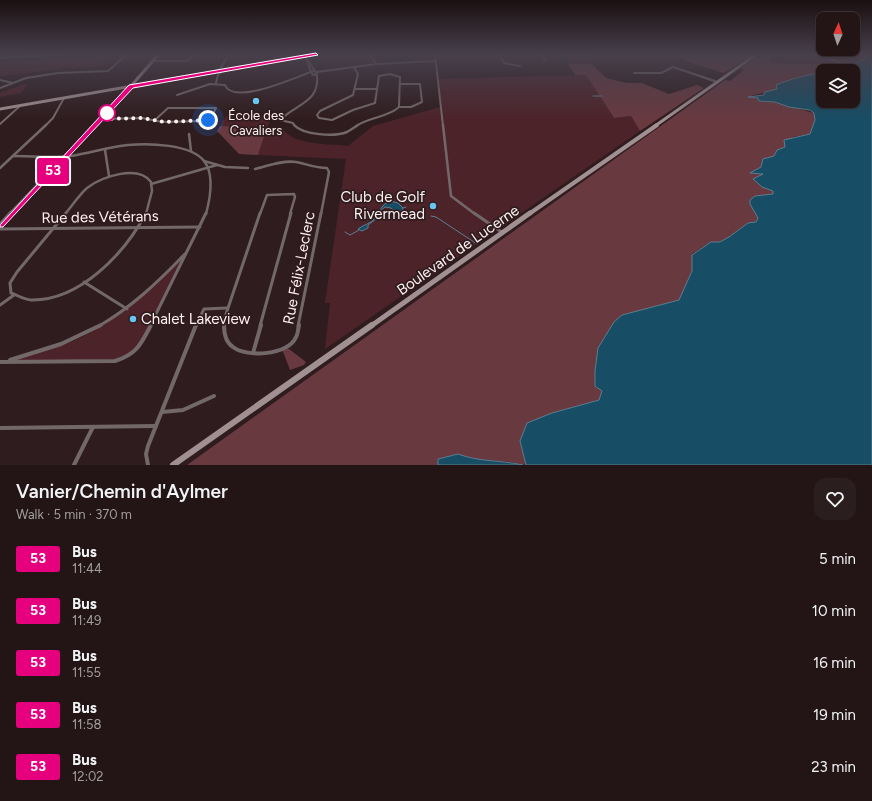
<!DOCTYPE html>
<meta charset="utf-8">
<style>
:root{--surface:#231516;--page:#2b1e1f;--text:#f1f3f6;--muted:#a39fa1;--line:#403435}
body{margin:0;font-family:Figtree,sans-serif;background:var(--page);color:var(--text);height:100vh;display:flex;flex-direction:column;font-size:15px;white-space:nowrap}
*{box-sizing:border-box;margin:0}
p{font-size:13px;color:var(--muted)}
.icon{flex:none;width:22px;height:22px;fill:none;stroke:currentColor;stroke-width:2;stroke-linecap:round;stroke-linejoin:round}
.map{position:relative;height:465px;overflow:hidden}
.panel{display:flex;flex-direction:column;background:var(--surface);flex:1}
.panel>*{flex:none}
.badge{padding:0 8px;border-radius:3px;font-size:14px;line-height:26px}
.needle{width:26px;rotate:3deg}
.tools{position:absolute;left:816px;top:12px;display:grid;gap:8px}
.tools a{display:grid;place-items:center;width:44px;height:44px;border-radius:8px;background:var(--surface);box-shadow:0 1px 3px #0004,0 0 0 1px var(--line);font-size:20px}
.you{position:absolute;width:20px;height:20px;margin:-10px;border:3px solid #fff;border-radius:50%;background:#1a73e8;box-shadow:0 0 0 6px #1a73e833}
.map>.badge{position:absolute;translate:-50% -50%;box-shadow:0 0 0 2px #fff}
.round{display:grid;place-items:center;flex:none;width:42px;height:42px;border-radius:12px;background:var(--page)}
.overview{display:flex;align-items:center;justify-content:space-between;height:68px;padding:0 16px}
h1{font-size:19px;font-weight:600;line-height:30px}
ul{padding:0;list-style:none}
li{display:flex;align-items:center;gap:12px;height:52px;padding:0 16px}
li div{flex:1}
li b{display:block;font-size:15px}
li em{font-style:normal}
li .badge{min-width:44px;font-weight:700;text-align:center}
.map>svg:first-child{display:block}
.green{fill:#4d232a}
.forest{fill:#693940}
.water{fill:#174d65;stroke:#5d7e8f}
.lines{fill:none;stroke-linecap:round;stroke-linejoin:round}
.stream{stroke:#5d7e8f;stroke-width:1}
.minor-far3{stroke:#736869;stroke-width:2}
.minor-far2{stroke:#736869;stroke-width:2.5}
.minor-far1{stroke:#736869;stroke-width:3}
.minor{stroke:#736869;stroke-width:4}
.tertiary-far2{stroke:#736869;stroke-width:2.5}
.tertiary-far1{stroke:#736869;stroke-width:3.5}
.tertiary{stroke:#736869;stroke-width:4.5}
.secondary-far3{stroke:#a19092;stroke-width:3}
.secondary-far2{stroke:#a19092;stroke-width:4}
.secondary-far1{stroke:#a19092;stroke-width:5}
.secondary{stroke:#a19092;stroke-width:6}
.line{fill:#e6007e;stroke:#fff}
.walk{stroke:#fff1f2;stroke-width:4;stroke-dasharray:0 7.2}
.poi-dot{fill:#68c4f0;stroke:#2f1c1e;stroke-width:1.5}
.stop-dot{fill:#fff;stroke:#e6007e;stroke-width:2}
.labels{text-anchor:middle;dominant-baseline:central;stroke-width:3.5;stroke-linejoin:round;paint-order:stroke}
.far-poi-label{font-size:13px;fill:#fff1f2;stroke:#2f1c1e}
.poi-label{font-size:15px;fill:#fff1f2;stroke:#2f1c1e;text-anchor:end}
.street-label{font-size:15px;fill:#fff1f2;stroke:#2f1c1e}
</style>
<div class="map">
<svg width="872" height="465" viewBox="0 0 872 465">
<rect width="100%" height="100%" fill="#2f1c1e"/>
<g class="green">
<path d="M562,54h26l4,10h-24z"/>
<path d="M735,54h129l2,4 -15,6 -73,-1 -31,-4z"/>
<path d="M113,57l-11,10 -36,1 -66,8v-14z"/>
<path d="M586,75l28,43 17,-2 9,15 -315,218 5,-46h-5l21,-144 -88,-4 9,-27 -47,-2 6,-10 47,-1 -6,13 16,1c9,16 48,15 65,17l25,-20 67,-19 -3,-28z"/>
<path d="M28,83l-7,10 -21,4v-4z"/>
<path d="M187,250l-47,96 -18,13 -119,3c27,-8 56,-13 81,-26 41,-20 72,-54 103,-86z"/>
</g>
<g class="forest">
<path d="M678,54h58l12,2 6,-2 -30,19 -36,-11z"/>
<path d="M761,54h13l-3,2 -2,6c27,4 55,0 82,2v3l-12,4h-16v3c-12,-2 -29,5 -42,9 -9,15 -20,7 -32,14l9,1 1,3 16,1 39,11 1,7 -5,14 -17,3 -8,10 -8,3 -3,6 -11,3 -2,8 -10,6 13,1 -10,5 8,8 11,4v3l-18,2 -5,8 8,14 -2,4 -8,1 -19,14 -9,5h-9l-19,12v17l-13,30 -57,14 -24,33 -3,23v15l7,5 -3,9 -47,13 -32,28 6,24 -16,-3 -38,-3 -14,-5 -20,5v6h-251l538,-385 5,1 14,-11 -4,-1z"/>
<path d="M568,64h24l14,14 21,5h15l27,11 28,-9 7,3 -64,43 -9,-15 -17,2 -28,-43h-11z"/>
<path d="M220,126l47,2 -9,27 -19,-1 -22,-23z"/>
<path d="M285,348l4,1 17,13 -2,3 -14,5 -8,-21z"/>
</g>
<g class="water">
<path d="M864,54h8v411h-346l-6,-24 7,-18 25,-10 47,-13 3,-9 -7,-5v-15l3,-23 16,-26 8,-7 57,-15 13,-29v-16l19,-13h9l9,-5 19,-14 8,-1 2,-4 -8,-14v-4l5,-4 18,-2v-3l-11,-4 -9,-8 10,-5 -13,-1 11,-6 2,-8 11,-3 3,-6 8,-3 -1,-7 26,-6 5,-14 -1,-7 -4,-3 -21,-3 -14,-5 -16,-1 -1,-3 -10,-1 16,-2 1,-3 12,-3 -1,-4c12,-5 37,-13 47,-11v27h30v-30h-14l12,-4v-3l8,-2 1,-2 5,-1z"/>
<path d="M391,201l7,2 5,5 -2,6 -5,-1 -5,-5 -6,-1 -7,6 -2,6 -8,6v3l-6,3 -4,-2c5,-4 12,-5 16,-10 6,-6 7,-16 17,-18z"/>
<path d="M458,454c21,8 43,6 65,11h-85v-6z"/>
</g>
<g class="lines">
<g class="stream">
<path d="M813,54l28,9 6,4"/>
<path d="M593,96h9"/>
<path d="M403,208l3,-1"/>
<path d="M431,216l5,1 41,27"/>
<path d="M345,232l5,3 9,-5"/>
</g>
<g class="minor-far3">
<path d="M370,54l6,10"/>
<path d="M435,54l8,72"/>
<path d="M499,54l5,9 16,3"/>
<path d="M542,54l3,6"/>
<path d="M305,56l10,15"/>
<path d="M305,56l6,16"/>
<path d="M0,58l66,-4"/>
<path d="M153,61h33l4,-2 3,-5"/>
<path d="M281,61l1,-7"/>
<path d="M354,67l4,7 -5,21 -33,16 -3,4 2,3 13,2 21,-10 22,-7 4,-27 11,-2 10,3 -1,30c-10,10 -30,10 -43,19"/>
<circle cx="314" cy="73" r="2"/>
<path d="M218,72l11,-18"/>
<path d="M317,72l59,-8 59,-3"/>
<path d="M634,73h27l12,-6"/>
<path d="M0,80l13,3"/>
<path d="M715,81l-42,-14 44,15"/>
<path d="M216,83l2,-8 5,-4"/>
<path d="M0,88l26,-10 32,-5 50,-2 19,-17"/>
<path d="M355,89h22"/>
<path d="M177,95l33,-11 15,1c8,21 71,-8 86,-13"/>
<path d="M399,107h12l11,-5 -2,-18h-20"/>
<path d="M101,119l41,-1 20,4 43,-1 5,-2 6,-11h-48l-13,12"/>
<path d="M0,124l21,-19"/>
<path d="M45,126l8,-8 11,-20"/>
<path d="M295,126l-2,-3 -13,-3c17,-17 40,-17 37,-46"/>
</g>
<g class="minor-far2">
<path d="M294,125c9,10 41,12 53,7 4,-2 8,-5 11,-7"/>
<path d="M443,125l8,71 24,18"/>
<path d="M189,134l2,17"/>
<path d="M105,150l4,26"/>
<path d="M13,156c19,0 39,2 58,0 19,-3 38,-9 57,-11 20,-2 63,-1 76,16 11,14 6,38 2,53"/>
<path d="M204,161l21,6 23,1"/>
<path d="M0,168l46,-43"/>
<path d="M255,169c13,-3 27,-9 41,-7 11,2 19,6 31,6l2,4 -8,42"/>
<path d="M151,184l66,-19"/>
<path d="M65,214c7,-8 14,-19 22,-26 14,-11 51,-24 64,-6l1,9 -6,23"/>
<path d="M260,214l7,-19 27,-1 1,3 -5,17"/>
</g>
<g class="minor-far1">
<path d="M66,213l-49,59 -7,11 1,10c6,2 14,7 20,7 49,1 94,-47 115,-87"/>
<path d="M474,213l29,20"/>
<path d="M0,229l200,-2"/>
<path d="M84,282l43,27"/>
<path d="M0,305l14,-10"/>
<path d="M99,326c33,-19 60,-45 86,-72"/>
<path d="M150,326l56,-113"/>
<path d="M196,326l8,-17 23,-1"/>
<path d="M224,326v-6l36,-107"/>
<path d="M260,326l31,-113"/>
<path d="M298,326l23,-113"/>
</g>
<g class="minor">
<path d="M224,325c0,8 1,17 9,22 14,11 56,8 63,-10 2,-3 2,-8 3,-12"/>
<path d="M253,353l8,-28"/>
<path d="M10,360l51,-16 40,-19"/>
<path d="M0,362l115,-1c22,-7 26,-17 36,-36"/>
<path d="M162,412l21,-2 31,-14"/>
<path d="M0,428l156,-2"/>
<path d="M74,465l19,-38"/>
<path d="M148,465l-2,-11 2,-8 48,-121"/>
</g>
<path class="tertiary-far2" d="M94,126l37,-40"/>
<path class="tertiary-far1" d="M10,214l85,-89"/>
<path class="tertiary" d="M0,225l11,-12"/>
<g class="secondary-far3">
<path d="M131,86l28,-32"/>
<path d="M0,109l316,-55"/>
<path d="M655,126l102,-72"/>
</g>
<path class="secondary-far2" d="M529,214l128,-89"/>
<path class="secondary-far1" d="M371,326l159,-113"/>
<path class="secondary" d="M173,465l199,-140"/>
</g>
<linearGradient id="sky" x2="0" y2="1"><stop stop-color="#1a0f10"/><stop offset="0.45" stop-color="#47404c"/><stop offset="1" stop-color="#47404c" stop-opacity="0"/></linearGradient>
<rect width="872" height="120" fill="url(#sky)"/>
<path class="line" d="M316,53l2,2 -185,33 -130,139h-3v-2l129,-140z"/>
<g class="lines">
<path class="walk" d="M107,113l-3,6 38,-1 23,4 43,-2"/>
</g>
<g class="poi-dot">
<circle cx="256" cy="101" r="4"/>
<circle cx="433" cy="206" r="4"/>
<circle cx="133" cy="319" r="4"/>
</g>
<circle class="stop-dot" cx="107" cy="113" r="8"/>
<g class="labels">
<g class="far-poi-label">
<text x="256" y="115">École des<tspan x="256" dy="15">Cavaliers</tspan></text>
</g>
<g class="poi-label">
<text x="425" y="197">Club de Golf<tspan x="425" dy="17">Rivermead</tspan></text>
<text x="141" y="319" text-anchor="start">Chalet Lakeview</text>
</g>
<g class="street-label">
<text transform="translate(100 217) rotate(-1)">Rue des Vétérans</text>
<text transform="translate(458 250) rotate(-35)">Boulevard de Lucerne</text>
<text transform="translate(299 268) rotate(-79)">Rue Félix-Leclerc</text>
</g>
</g>
</svg>
<div class="tools">
<a><svg class="needle" viewBox="-14 -14 28 28"><path d="M0-13l5 13h-10z" fill="#e53935"/><path d="M0 13l5-13h-10z" fill="#a39fa1"/></svg></a>
<a><svg class="icon" aria-label="layers" viewBox="0 0 24 24"><path d="M12 4l9 5-9 5-9-5zM3 14l9 5 9-5"/></svg></a>
</div>
<div class="you" style="left:208px;top:120px"></div>
<b class="badge" style="left:53px;top:171px;background:#e6007e;color:#fff">53</b>
</div>
<section class="panel">
<div class="overview"><div><h1>Vanier/Chemin d'Aylmer</h1><p>Walk · 5 min · 370 m</p></div><a class="round"><svg class="icon" aria-label="heart" viewBox="0 0 24 24"><path d="M12 20l-8-8c-3-5 5-10 8-4 3-6 11-1 8 4z"/></svg></a></div>
<ul>
<li><span class="badge" style="background:#e6007e;color:#fff">53</span><div><b>Bus</b><p>11:44</p></div><em>5 min</em></li>
<li><span class="badge" style="background:#e6007e;color:#fff">53</span><div><b>Bus</b><p>11:49</p></div><em>10 min</em></li>
<li><span class="badge" style="background:#e6007e;color:#fff">53</span><div><b>Bus</b><p>11:55</p></div><em>16 min</em></li>
<li><span class="badge" style="background:#e6007e;color:#fff">53</span><div><b>Bus</b><p>11:58</p></div><em>19 min</em></li>
<li><span class="badge" style="background:#e6007e;color:#fff">53</span><div><b>Bus</b><p>12:02</p></div><em>23 min</em></li>
</ul>
</section>
